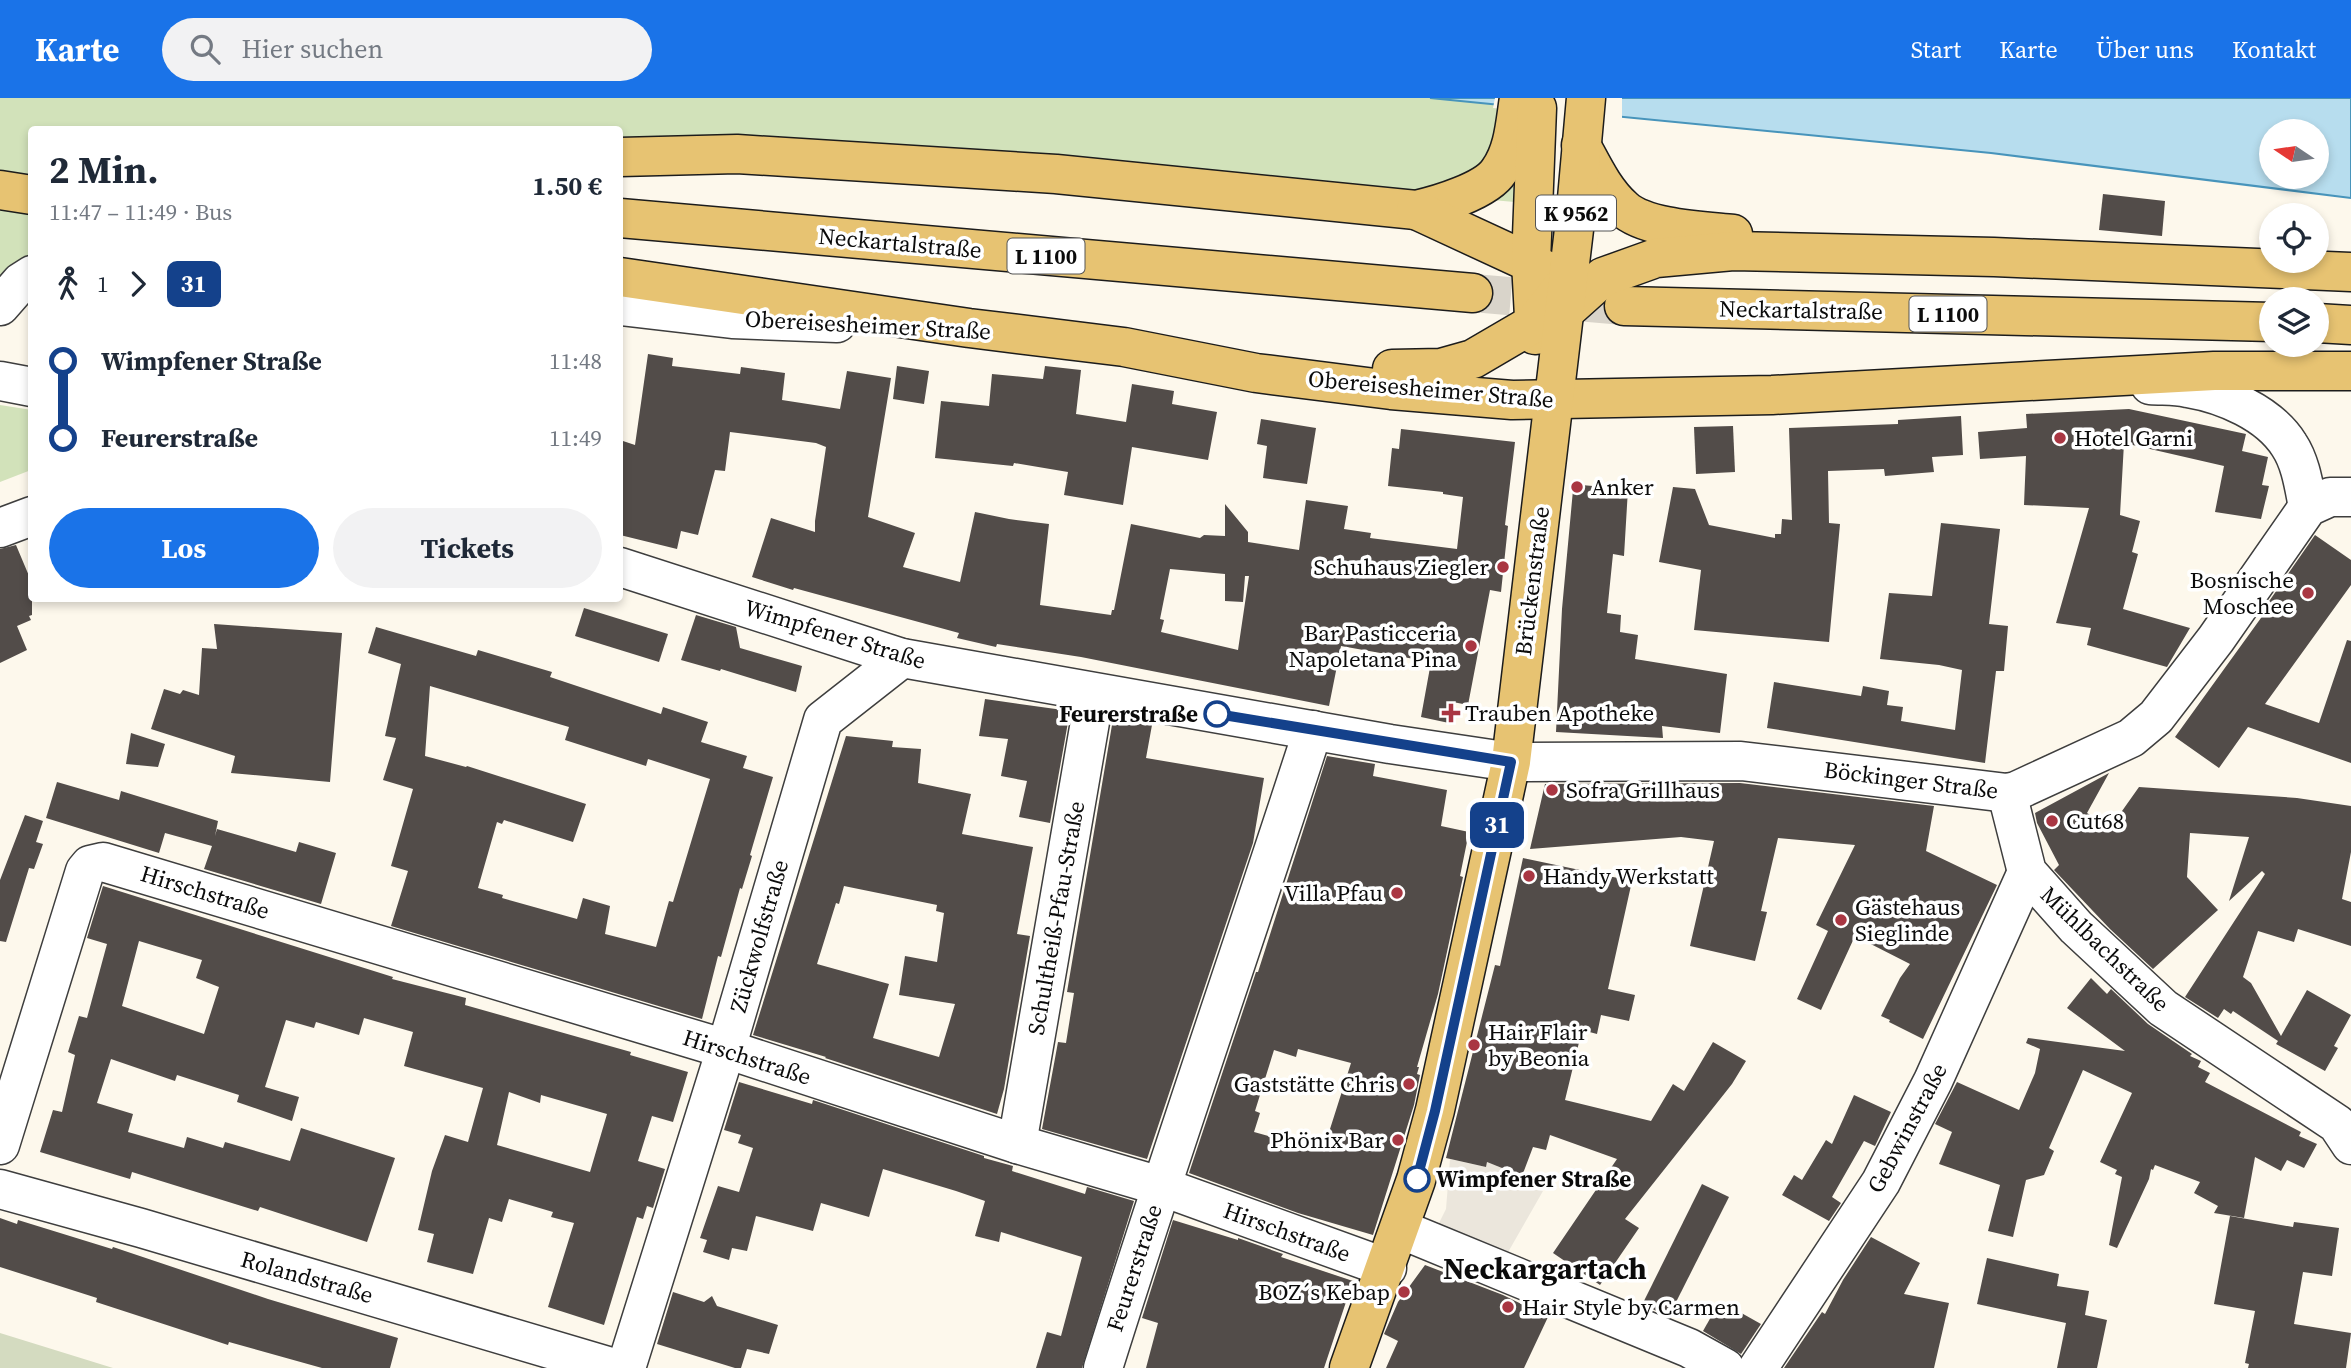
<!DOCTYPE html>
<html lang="de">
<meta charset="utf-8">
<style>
:root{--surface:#fff;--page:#f2f2f3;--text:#1f2937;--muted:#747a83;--accent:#1a73e8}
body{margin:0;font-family:"Source Serif 4",serif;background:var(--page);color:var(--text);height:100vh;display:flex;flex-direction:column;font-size:26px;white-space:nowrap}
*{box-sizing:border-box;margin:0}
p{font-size:23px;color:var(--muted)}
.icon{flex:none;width:38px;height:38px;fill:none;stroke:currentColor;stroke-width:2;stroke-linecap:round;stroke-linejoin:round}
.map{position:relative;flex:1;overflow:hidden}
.panel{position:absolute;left:28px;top:28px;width:595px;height:476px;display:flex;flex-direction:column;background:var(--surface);border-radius:7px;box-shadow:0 4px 10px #0003}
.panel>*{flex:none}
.badge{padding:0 14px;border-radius:10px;font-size:24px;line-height:46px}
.needle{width:46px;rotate:283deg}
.fabs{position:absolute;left:2259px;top:21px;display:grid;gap:14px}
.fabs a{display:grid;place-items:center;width:70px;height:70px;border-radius:50%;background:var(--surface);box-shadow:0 4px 10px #0003;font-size:35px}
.map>.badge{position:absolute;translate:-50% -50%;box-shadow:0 0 0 4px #fff}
.legs{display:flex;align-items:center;gap:10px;height:77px;padding:0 21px;font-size:23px}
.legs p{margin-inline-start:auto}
.overview{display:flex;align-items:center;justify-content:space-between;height:119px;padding:0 21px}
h1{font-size:38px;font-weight:700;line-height:52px}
.cta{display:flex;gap:14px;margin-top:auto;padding:14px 21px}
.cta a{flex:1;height:80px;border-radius:42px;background:var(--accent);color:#fff;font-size:28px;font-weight:700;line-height:80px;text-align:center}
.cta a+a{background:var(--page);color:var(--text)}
ul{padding:0 21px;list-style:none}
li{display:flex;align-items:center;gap:24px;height:77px;font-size:26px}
li i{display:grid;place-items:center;width:10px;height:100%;margin:0 9px;background:currentColor}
li i::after{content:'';width:18px;height:18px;margin:-9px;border:5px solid;border-radius:50%;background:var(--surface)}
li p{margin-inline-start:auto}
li:first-child i{background:linear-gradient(#0000 50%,currentColor 0)}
li:last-child i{background:linear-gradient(currentColor 50%,#0000 0)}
header{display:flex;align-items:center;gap:42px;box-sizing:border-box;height:98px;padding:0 35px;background:var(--accent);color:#fff}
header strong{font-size:33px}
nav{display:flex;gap:38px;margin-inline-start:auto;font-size:24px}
.search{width:490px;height:63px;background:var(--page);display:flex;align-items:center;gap:18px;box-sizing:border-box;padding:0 24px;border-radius:38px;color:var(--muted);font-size:26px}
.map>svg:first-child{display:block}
.green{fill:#d2e2ba}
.cemetery{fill:#d4dbc0}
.plaza{fill:#ebe6dc}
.water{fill:#b7ddee;stroke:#4794bb;stroke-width:2;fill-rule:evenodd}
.pier{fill:#fdf8ec}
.building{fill:#524c49;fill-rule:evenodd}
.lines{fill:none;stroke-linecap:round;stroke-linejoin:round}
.major-tunnel{stroke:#d9d4ca;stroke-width:38;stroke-dasharray:38 19;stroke-linecap:butt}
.minor-casing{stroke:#3e3e3e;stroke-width:41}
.major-casing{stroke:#1c1c1c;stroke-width:41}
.minor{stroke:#fff;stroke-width:38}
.major{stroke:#e7c372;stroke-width:38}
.line-1-casing{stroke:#fff;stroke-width:16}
.line-1{stroke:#14418b;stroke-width:10}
.poi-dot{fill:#a93642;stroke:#fff;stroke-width:2.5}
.stop-1-dot{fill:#fff;stroke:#14418b;stroke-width:3.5}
.labels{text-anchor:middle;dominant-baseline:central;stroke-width:7;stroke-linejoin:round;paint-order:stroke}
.shield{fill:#fff;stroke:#545454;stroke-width:2}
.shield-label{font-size:21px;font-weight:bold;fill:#0b0b0b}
.street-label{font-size:23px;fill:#0b0b0b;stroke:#fff}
.poi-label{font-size:23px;fill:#0b0b0b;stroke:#fff;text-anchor:start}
.stop-label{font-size:23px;font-weight:bold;fill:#0b0b0b;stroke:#fff;text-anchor:end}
.district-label{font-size:30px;font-weight:bold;fill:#0b0b0b;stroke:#fff}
</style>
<header>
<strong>Karte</strong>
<div class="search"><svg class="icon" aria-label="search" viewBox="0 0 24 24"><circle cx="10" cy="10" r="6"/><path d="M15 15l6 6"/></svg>Hier suchen</div>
<nav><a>Start</a><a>Karte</a><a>Über uns</a><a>Kontakt</a></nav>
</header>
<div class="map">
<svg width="2351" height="1270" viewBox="0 0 2351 1270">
<rect width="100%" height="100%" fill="#fdf8ec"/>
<g class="green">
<path d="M0,0h1430l125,13 -5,94 -803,-70 -127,2v-7h-588l-1,131 -31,24z"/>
<path d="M0,307l32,5 -1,60 -31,12z"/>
</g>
<path class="cemetery" d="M0,1235l113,35h-113z"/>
<path class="plaza" d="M1450,1061l36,8 1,-5 35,14 21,15 -36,63 -70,-27 9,-18z"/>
<path class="water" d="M1430,0h921v100l-360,-45zM2272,33h45v46h-45z"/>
<path class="pier" d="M1495,0h127v22l-129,-12z"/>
<g class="building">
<path d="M2103,96l62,7 -3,35 -63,-6z"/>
<path d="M648,256l25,4 -1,8 68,8 1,-7 44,6 -3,27 58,9 7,-38 44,7 -23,139 47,16 -12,34 57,15 15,-70 34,7 40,5 -9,81 71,10 1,-5h2l17,-86 69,14 4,-3 21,1v-32l23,28v10l51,8 7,-50 42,6 -4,23 27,4 -1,5 87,11 6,-52 -20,-3v-2l-55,-6 4,-38 7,1 2,-20 114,13 -10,83 3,1 -7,66 -11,-2 -22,115 -15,-3 -4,21 -28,-6 10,-55 -90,-16 -12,60 -248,-49 -84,-13 -1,3 -39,-9 2,-5 -165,-45 -1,2 -41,-13 19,-59 44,14v-11l11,-74 -10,-4 -86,-11 -5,39 -10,-1 -17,65 -17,-4 -4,18 -57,-14v-95l15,5zM1170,471l55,5v27l18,1 2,-26h4l-11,74 -77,-18 3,-12 -4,-1z"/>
<path d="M897,268l32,5 -5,33 -31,-5z"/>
<path d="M1045,268l36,4 -5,44 50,8 6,-38 42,7 -2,13 45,8 -9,48 -76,-13 -9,58 -59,-10 4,-23 -54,-9 -1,3 -78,-8 6,-57 48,5 3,-32 51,5z"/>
<path d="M2129,311l117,25 -4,17 26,6 -6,28 7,1 -8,33 -46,-7 9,-46 -100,-23 -4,72 20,6 -8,31 6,2 -15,55 67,19 -23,39 -80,-22 4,-17 -35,-5 33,-115 -65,-3 2,-49 -46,3 -2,-27 49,-4 -1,-14z"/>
<path d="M1961,318l2,39 -31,2 2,15 -49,4 -1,-7 -56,2 1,52 11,1 -11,118 -135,-12 7,-60 -42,-8 14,-75 22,2 14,36 66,13v-4h6l1,-15 10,1 -3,-92 109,-4v-4z"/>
<path d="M1261,321l55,9 -9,56 -44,-6 4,-32 -10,-2z"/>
<path d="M1733,328l2,46 -39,2 -2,-47z"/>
<path d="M1581,387l47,4 -4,67 -11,-2 -6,59 14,2 -1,17 18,3 -3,24 92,15 -7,59 -58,-7 1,12 -107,-6 6,-123 11,-119z"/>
<path d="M1941,425l59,6 -11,95 19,2 -4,45h-8l-11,92 -218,-35 7,-46 87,14 2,-10 26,5 -2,14 16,2 -2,14 54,9 7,-60 -23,-5 -59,-6 9,-66 43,3z"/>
<path d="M2315,437l36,25v25l-86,119 54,19 28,-83 4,1v122l-103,-36 -29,41 -44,-31 91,-126 -3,-1z"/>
<path d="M16,447l16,38v32l-3,1 2,4 -14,6 10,24 -27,13v-114z"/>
<path d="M584,510l84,26 -9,28 -84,-26z"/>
<path d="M696,517l40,12 4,21 62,18 -6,26 -75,-23 -1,2 -39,-11z"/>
<path d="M214,526l128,9 -12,149 -99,-9 4,-17 -84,-27 13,-40 16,5 3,-4 16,5 3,-47 15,1z"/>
<path d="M376,529l100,29 2,-6 74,22 -2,5 111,37 2,-7 45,15 -7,20 46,14 -4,12 30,9 -23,78 2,1 -10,33 -2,-1 -19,69 -3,-1 -16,63 -311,-93 17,-55 -17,-5 22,-77 -30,-9 13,-42 -11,-2 16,-72 -33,-11zM430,588l139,41 -4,13 81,26 2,-7 62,20 -37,123 -4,-1 -13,46 -51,-13 5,-28 -27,-8 -6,21 -75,-21 1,-3 -25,-7 19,-66 5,2 2,-4 69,22 13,-38 -119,-38 -1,1 -41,-11z"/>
<path d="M985,601l85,12 -20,112 -31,-6 8,-36 -26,-5 7,-37 -29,-3z"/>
<path d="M1113,621l39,6 -6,33 118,20 -11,65 -106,316 -105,-30 16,-87 8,1 8,-50 -7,-1z"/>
<path d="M131,635l34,11 -7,23 -32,-3z"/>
<path d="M846,638l47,5 -1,6 29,2 -3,34 53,11 -9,40 71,13 -16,87 13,2 -26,153 -7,25 -172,-56 1,-1 -73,-22zM844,788l93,19 -1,6 8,2 -7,49 -32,-6 -6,39 56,9 -16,53 -66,-19 16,-54 -72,-20 19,-61 3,1z"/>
<path d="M1327,658l48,8 -2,12 74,14 -6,36 28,6 -9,44 3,1 -25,117 -21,73h2l-2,7 3,1 -6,30 -41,130 -75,-22 -109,-40 67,-201h2zM1298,951l53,14 -28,88 -69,-19 6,-19 -5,-2 19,-61 22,7z"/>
<path d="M2109,675l-22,40 23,15 29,-41 158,11 54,8v46l-9,47 9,3v44l-53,-17 -4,13 -36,-11 -15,46 8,6 30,53 26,-46 44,25 -17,31 4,2 -13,23 -49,-27 2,-3 -45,-30 -2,3 -7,-5 -6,9 -33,-21 80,-123 -3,-3 -33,30 20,-64 -59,-4 -3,44 31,33 -65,59 -43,-40 -56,-59 5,-5 -22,-42 -2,-10z"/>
<path d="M57,684l62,18 2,-9 97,30 -3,15 2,-7 79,23 3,-10 37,11 -15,51 -117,-35 8,-23 -47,-13 -6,20 -113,-35z"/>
<path d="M1740,685l194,23 -8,45 71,34 -74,154 -34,-17 1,-2 -9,-4 19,-38 10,-14 -55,-28 -34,74 -24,-11 31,-68 -12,-6 39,-80 -77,-7 -17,73 6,1 -12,49 -65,-15 24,-105 -33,-4 -151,12 15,-65z"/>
<path d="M25,717l18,6 -7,21 7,2 -9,25 -5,-1 -23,74 -6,-1v-61z"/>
<path d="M1523,760l109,23 -24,108 27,6 -6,26 -28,-6 -4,19 -15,-4 -17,70 86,21 22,-37 11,7 29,-49 33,19 -14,23 -107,135 14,9 -39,57 -47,-32 64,-94 -67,-24 -4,15 -13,-3 -11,29 -35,-14 -1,5 -40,-9 49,-193 5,1z"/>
<path d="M103,788l290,91 -1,2 74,19 -1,7 166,47 -1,3 58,17 -15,50 -21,-6 -14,45 27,8 -12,39 -6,-2 -4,13 -6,-2 -33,108 -56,-18 26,-84 -23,-6 2,-5 -44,-13 -7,23 -13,-4 -16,56 -46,-12 7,-28 -16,-4 14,-59 13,-36 23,7 15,-54 -79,-22 9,-34 -49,-14 -5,17 -43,-13 -2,6 -28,-8 -21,67 34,10 -7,24 -55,-19 2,-7 -62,-20 -2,6 -64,-22 -14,44 36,11 -5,18 56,16 3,-11 36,11 2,-6 65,19 11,-33 94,30 -28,84 -107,-35 -2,4 -126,-39 -2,7 -90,-27 13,-42 9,2 13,-57 -7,-3 11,-36 8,2 20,-74 -20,-6zM139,843l63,19 -6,18 23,9 -15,47 -82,-28zM509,994l31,11 1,-8 66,19 -17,58 -93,-27z"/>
<path d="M2091,880l16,16 4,-5 37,35 44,30 -2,2 11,5 -3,6 12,6 -5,9 96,50 -2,4 18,8 -13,24 -17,-8 -6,11 -26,-14 -11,61 -30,-5 4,-7 -24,-13 6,-11 -45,-17 -2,5 -2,-1 -2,10 -32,69 -8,-3 13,-68 -7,-3 2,-4 -17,-8 32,-69 -49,-23 -34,78 5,3 -10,24 -18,5 -13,57 -25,-6 12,-46 -61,-21 13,-32 -17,-8 22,-42 62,28 16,-37 5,-24 -14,-6 2,-5 97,13 -58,-43z"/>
<path d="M739,984l73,22 1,-4 171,56v2l29,8 -1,5 73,23 2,-7 47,14 -52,167h-46l11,-36 14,4 21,-79 -81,-25 -2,10 -24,-6 10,-35 -29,-10 -73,-22 -14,48 -48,-14 -8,28 -57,-15 -9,35 -15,-3 -3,12 -26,-8 4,-12 -7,-2 18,-52 21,6 14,-44 -15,-5 3,-8 -17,-5z"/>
<path d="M1854,997l37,17 -16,34 -11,-5 -32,56 9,6 -12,18 -47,-26 12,-20 8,5 24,-40 6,4z"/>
<path d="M1702,1086l27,13 -60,119 -27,-11z"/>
<path d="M2230,1118l63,11 1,-5 45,6 -7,48 -29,-4 -9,52 57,9 -5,35h-98l1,-4 -4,-1 10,-52 -41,-7z"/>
<path d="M0,1120l17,6 1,-4 94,29 1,-2 155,52 130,39 -8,30h-68l-93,-26 -1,3 -132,-43 1,-4 -97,-31z"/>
<path d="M1173,1122l65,20v-2l45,16 -2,3 72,24 -29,87h-178l12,-45 -16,-5z"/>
<path d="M1871,1139l49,26 -16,31 45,9 -15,65h-150l38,-56 3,2 18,-34z"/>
<path d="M1987,1160l72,16 -2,12 32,5 -4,24 22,5 -10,48h-40l9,-45 -89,-19z"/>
<path d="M1425,1167l78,30 45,22 -24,51h-138l12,-27 -14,-7 4,-9 10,-23z"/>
<path d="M673,1194l31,10 8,-6 5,10 61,19 -9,29 -22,-5 -6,19h-6l-78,-24z"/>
<path d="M1720,1203l41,23 -20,30 -38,-23z"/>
</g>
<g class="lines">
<path class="major-tunnel" d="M1473,195l151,13"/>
<g class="minor-casing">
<g id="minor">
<path d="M0,208l21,-24 11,-7"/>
<path d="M620,208l112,13 105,4"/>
<path d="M0,283l32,6"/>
<path d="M2150,287c13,1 26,0 38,3 36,6 81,25 101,57 12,18 15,42 19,62"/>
<path d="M0,430l32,-12"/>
<path d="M620,469l282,91 488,86 121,18 230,-1 266,32 9,-2 115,-53 25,-21 60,-78 92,-132 22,-10h21"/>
<path d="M2007,695l20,79 49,55 87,81 174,116 14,21"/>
<path d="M1017,1046l78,-451"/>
<path d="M0,1047l85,-274 5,-6 13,-3 623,187 291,95 143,42 227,82"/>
<path d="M0,1091l141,39 473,140"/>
<path d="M1400,1131l289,119 36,20"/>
<path d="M626,1270l100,-319 97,-329 79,-62"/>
<path d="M1103,1270c67,-214 141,-425 210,-638"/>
<path d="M1758,1270l123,-186 52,-101 94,-209"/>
</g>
</g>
<g class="major-casing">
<g id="major">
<path d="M1581,47c12,22 23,46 42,63 22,21 81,23 110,26"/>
<path d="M620,59l117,-3 319,20 360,36c22,-5 70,-19 83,-39 15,-21 16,-48 20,-73"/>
<path d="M0,92l32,5"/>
<path d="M1416,112l134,62"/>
<path d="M620,120l853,75"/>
<path d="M620,179l349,51 155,19 132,26 135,17 121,10 260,-5 442,-24h137"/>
<path d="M1624,208l648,16"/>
<path d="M1558,225l6,-11 39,-35 53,-19 77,-7 261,6 357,15"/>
<path d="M2317,225l34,2"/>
<path d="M1535,237l-4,-73 6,-154"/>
<path d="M1392,271l49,-1 32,-9 60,-35 31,-39"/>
<path d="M1349,1270l67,-188 19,-70 76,-348 64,-541 11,-123"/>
</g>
</g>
<use href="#minor" class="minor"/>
<use href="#major" class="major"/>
</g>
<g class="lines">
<g class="line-1-casing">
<path id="line-1" d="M1217,616l294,48 -76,349 -18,68"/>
</g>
<use href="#line-1" class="line-1"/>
</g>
<g class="poi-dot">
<circle cx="2060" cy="340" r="7"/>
<circle cx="1577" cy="389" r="7"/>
<circle cx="1503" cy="469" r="7"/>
<circle cx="2308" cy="495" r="7"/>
<circle cx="1471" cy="548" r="7"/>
<path d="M1447.5 604.5h7v7h7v7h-7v7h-7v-7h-7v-7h7z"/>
<circle cx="1552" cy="692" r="7"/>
<circle cx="2052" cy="723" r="7"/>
<circle cx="1529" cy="778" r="7"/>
<circle cx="1397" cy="795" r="7"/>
<circle cx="1841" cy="822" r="7"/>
<circle cx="1474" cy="947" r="7"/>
<circle cx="1409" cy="986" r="7"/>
<circle cx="1398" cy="1042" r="7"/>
<circle cx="1404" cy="1194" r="7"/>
<circle cx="1508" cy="1209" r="7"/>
</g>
<g class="stop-1-dot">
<circle cx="1217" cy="616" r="12"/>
<circle cx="1417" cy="1081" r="12"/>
</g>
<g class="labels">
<g class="shield">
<rect x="1536" y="97.5" width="80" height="35" rx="5"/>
<rect x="1007.5" y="140.5" width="77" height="35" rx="5"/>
<rect x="1909.5" y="198.5" width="77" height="35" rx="5"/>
</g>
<g class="shield-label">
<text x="1576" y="115">K 9562</text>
<text x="1046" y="158">L 1100</text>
<text x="1948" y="216">L 1100</text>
</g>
<g class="street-label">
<text transform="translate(900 145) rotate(5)">Neckartalstraße</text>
<text transform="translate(1801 212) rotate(1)">Neckartalstraße</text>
<text transform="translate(868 227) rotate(3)">Obereisesheimer Straße</text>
<text transform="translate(1431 291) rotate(5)">Obereisesheimer Straße</text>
<text transform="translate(1532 483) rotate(-83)">Brückenstraße</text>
<text transform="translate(835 536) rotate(17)">Wimpfener Straße</text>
<text transform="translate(1911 682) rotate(7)">Böckinger Straße</text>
<text transform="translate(205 794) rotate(17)">Hirschstraße</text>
<text transform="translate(1056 820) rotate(-80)">Schultheiß-Pfau-Straße</text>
<text transform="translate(759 838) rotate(-74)">Zückwolfstraße</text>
<text transform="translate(2105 851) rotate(44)">Mühlbachstraße</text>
<text transform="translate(747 959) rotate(18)">Hirschstraße</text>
<text transform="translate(1907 1030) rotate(-62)">Gebwinstraße</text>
<text transform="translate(1287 1134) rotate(20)">Hirschstraße</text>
<text transform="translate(1134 1170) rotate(-72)">Feurerstraße</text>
<text transform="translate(307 1179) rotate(16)">Rolandstraße</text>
</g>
<g class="poi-label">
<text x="2074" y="340">Hotel Garni</text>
<text x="1591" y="389">Anker</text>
<text x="1489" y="469" text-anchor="end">Schuhaus Ziegler</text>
<text x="2294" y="482" text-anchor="end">Bosnische<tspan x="2294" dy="26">Moschee</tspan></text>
<text x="1457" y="535" text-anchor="end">Bar Pasticceria<tspan x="1457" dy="26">Napoletana Pina</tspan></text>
<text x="1465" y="615">Trauben Apotheke</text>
<text x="1566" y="692">Sofra Grillhaus</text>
<text x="2066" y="723">Cut68</text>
<text x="1543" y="778">Handy Werkstatt</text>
<text x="1383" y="795" text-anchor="end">Villa Pfau</text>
<text x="1855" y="809">Gästehaus<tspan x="1855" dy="26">Sieglinde</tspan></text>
<text x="1488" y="934">Hair Flair<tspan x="1488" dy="26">by Beonia</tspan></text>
<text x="1395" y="986" text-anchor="end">Gaststätte Chris</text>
<text x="1384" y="1042" text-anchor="end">Phönix Bar</text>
<text x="1390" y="1194" text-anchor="end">BOZ´s Kebap</text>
<text x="1522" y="1209">Hair Style by Carmen</text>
</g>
<g class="stop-label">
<text x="1198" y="616">Feurerstraße</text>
<text x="1436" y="1081" text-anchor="start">Wimpfener Straße</text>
</g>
<g class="district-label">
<text x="1545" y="1170">Neckargartach</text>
</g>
</g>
</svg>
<div class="fabs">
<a><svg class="needle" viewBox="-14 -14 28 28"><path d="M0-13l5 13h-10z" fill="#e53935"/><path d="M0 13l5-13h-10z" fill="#747a83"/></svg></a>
<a><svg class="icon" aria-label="locate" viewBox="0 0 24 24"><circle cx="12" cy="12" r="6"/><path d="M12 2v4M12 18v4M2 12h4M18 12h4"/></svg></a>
<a><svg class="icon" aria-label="layers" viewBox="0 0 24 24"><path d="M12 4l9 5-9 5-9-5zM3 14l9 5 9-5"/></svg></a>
</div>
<b class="badge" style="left:1497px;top:727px;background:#14418b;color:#fff">31</b>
<section class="panel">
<div class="overview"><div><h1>2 Min.</h1><p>11:47 – 11:49 · Bus</p></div><b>1.50 €</b></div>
<div class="legs"><svg class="icon" aria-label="walk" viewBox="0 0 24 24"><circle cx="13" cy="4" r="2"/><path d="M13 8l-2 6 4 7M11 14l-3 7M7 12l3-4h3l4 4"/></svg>1<svg class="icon" aria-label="forward" viewBox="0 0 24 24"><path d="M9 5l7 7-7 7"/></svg><b class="badge" style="background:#14418b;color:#fff">31</b></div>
<ul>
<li><i style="color:#14418b"></i><b>Wimpfener Straße</b><p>11:48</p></li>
<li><i style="color:#14418b"></i><b>Feurerstraße</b><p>11:49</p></li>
</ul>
<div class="cta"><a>Los</a><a>Tickets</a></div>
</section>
</div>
